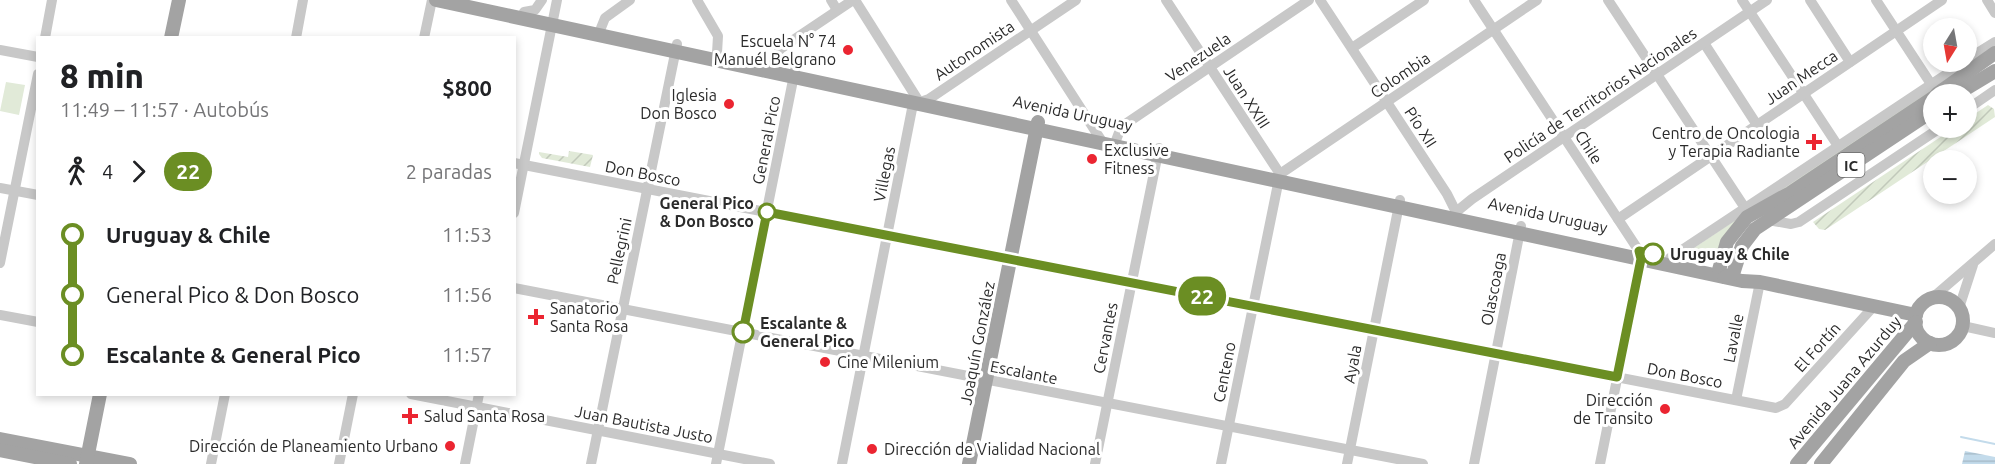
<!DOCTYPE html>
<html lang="es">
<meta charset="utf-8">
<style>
:root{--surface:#fff;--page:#f6f6f6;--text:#202124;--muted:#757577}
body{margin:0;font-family:Ubuntu,sans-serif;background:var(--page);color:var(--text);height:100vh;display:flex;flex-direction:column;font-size:22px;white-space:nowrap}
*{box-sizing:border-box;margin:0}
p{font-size:20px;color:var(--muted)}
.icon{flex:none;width:33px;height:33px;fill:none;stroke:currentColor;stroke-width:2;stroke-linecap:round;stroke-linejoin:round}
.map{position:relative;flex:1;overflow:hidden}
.drawer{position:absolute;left:36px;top:36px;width:480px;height:360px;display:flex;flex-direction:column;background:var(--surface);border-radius:0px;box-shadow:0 3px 9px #0003}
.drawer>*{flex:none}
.badge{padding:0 12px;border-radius:20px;font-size:21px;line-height:39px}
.needle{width:39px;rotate:191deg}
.buttons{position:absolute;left:1923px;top:18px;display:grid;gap:12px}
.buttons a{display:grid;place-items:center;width:54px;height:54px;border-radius:50%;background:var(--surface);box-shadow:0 3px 9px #0003;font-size:30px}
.map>.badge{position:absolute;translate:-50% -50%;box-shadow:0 0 0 3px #fff}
.legs{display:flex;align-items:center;gap:9px;height:66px;padding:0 24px;font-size:20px}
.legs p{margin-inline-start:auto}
.headline{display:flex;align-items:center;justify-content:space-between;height:102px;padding:0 24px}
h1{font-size:33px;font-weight:800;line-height:45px}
ul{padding:0 24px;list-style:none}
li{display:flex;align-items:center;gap:21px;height:60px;font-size:22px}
li i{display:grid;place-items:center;width:9px;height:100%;margin:0 8px;background:currentColor}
li i::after{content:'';width:15px;height:15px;margin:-8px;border:4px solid;border-radius:50%;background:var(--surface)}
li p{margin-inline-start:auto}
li:first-child i{background:linear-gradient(#0000 50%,currentColor 0)}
li:last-child i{background:linear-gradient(currentColor 50%,#0000 0)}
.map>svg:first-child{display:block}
.grass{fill:#e1ead8}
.garden{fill:url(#garden-furrows)}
.water{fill:url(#water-rules)}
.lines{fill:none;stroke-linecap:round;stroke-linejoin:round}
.stream{stroke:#c3dbeb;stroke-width:2}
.minor{stroke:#c8c8c8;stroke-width:10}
.major{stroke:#a3a3a3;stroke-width:14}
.line-1-casing{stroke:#fff;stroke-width:14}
.line-1{stroke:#6b8e23;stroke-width:9}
.poi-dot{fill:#eb2531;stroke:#fff;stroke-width:2}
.stop-1-dot{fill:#fff;stroke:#6b8e23;stroke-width:3}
.labels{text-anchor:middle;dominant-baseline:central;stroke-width:6;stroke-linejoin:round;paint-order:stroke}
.shield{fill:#fff;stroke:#6b6b6b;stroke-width:1.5}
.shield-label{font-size:15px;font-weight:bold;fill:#2b2b2b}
.poi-label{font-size:16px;fill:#2b2b2b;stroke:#fff;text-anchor:end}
.street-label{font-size:16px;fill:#2b2b2b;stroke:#fff}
.stop-label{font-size:16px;font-weight:bold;fill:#2b2b2b;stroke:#fff;text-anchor:start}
</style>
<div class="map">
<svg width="1995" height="464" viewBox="0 0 1995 464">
<defs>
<pattern id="garden-furrows" width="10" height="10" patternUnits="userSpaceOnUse" patternTransform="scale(1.5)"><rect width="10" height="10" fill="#e1ead8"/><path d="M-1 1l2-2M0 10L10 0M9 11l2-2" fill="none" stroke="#c1c9ba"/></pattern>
<pattern id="water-rules" width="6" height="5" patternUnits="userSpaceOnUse" patternTransform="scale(1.5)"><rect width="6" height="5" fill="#c3dbeb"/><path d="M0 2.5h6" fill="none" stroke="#a8bcca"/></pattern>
</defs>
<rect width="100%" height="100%" fill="#fff"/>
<g class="grass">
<path d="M1994,46l-14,15 -227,148 -37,51 -24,-5 -1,-5z"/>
<path d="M6,82l19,3 -6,30 -19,-4z"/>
</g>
<g class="garden">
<path d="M1988,105l6,4 1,8 -170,113 -6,-1 -6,-7 141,-94h12l1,-9z"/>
<path d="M569,151l24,4 -3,12 -48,-9 -3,-4v-2l29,5z"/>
</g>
<path class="water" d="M1965,451l30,6v7h-33z"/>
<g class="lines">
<path class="stream" d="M1961,437l34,7"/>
<g class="minor">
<path d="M697,0l21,36 -1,17"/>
<path d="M831,0l6,10"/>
<path d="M855,0l63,100 -1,3"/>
<path d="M1011,0l92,143"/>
<path d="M1166,0l114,174 -59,290"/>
<path d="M1320,0l127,194 9,18"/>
<path d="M1474,0l165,251 2,8 -41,205"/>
<path d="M1608,0l137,208"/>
<path d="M1742,0l96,146"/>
<path d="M1810,0l40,62"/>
<path d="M1876,0l55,84"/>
<path d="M1987,0l8,13"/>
<path d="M524,12l11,-2 7,-10"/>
<path d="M601,28l4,-10 25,-18"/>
<path d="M45,38l7,-38"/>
<path d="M296,38l7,-38"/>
<path d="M424,38l8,-38"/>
<path d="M1704,43l53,82"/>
<path d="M1352,48l72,-48"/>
<path d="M0,50l38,7"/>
<path d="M1966,60l29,-18"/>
<path d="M773,65l7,-16 73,-49"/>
<path d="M917,103l12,-4 147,-99"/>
<path d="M1966,110l29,-20"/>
<path d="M1114,146l7,-19 188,-127"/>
<path d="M514,163l1262,245 9,-4 89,-98"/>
<path d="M1280,174l257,-174"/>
<path d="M0,188l38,7"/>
<path d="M514,213l43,-213"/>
<path d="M1455,219l1,-7 16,-13 295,-199"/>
<path d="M1618,219l324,-219"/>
<path d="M1768,220l23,4 8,-2 141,-94"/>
<path d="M1670,258l295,-196"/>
<path d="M0,263l38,-189"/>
<path d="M514,288l909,176"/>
<path d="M1931,299l64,-55"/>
<path d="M1959,308l14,-43"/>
<path d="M0,315l38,7"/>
<path d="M1963,326l32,7"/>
<path d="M411,394l359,70"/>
<path d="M1736,400l24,-118"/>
<path d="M211,464l14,-70"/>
<path d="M339,464l14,-70"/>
<path d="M465,464l14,-70"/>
<path d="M591,464l86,-420"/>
<path d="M716,464l79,-394"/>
<path d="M842,464l70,-355 5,-6"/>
<path d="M1095,464l64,-316"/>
<path d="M1347,464l53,-264"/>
<path d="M1474,464l47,-238"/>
</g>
<g class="major">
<path d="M436,0l1306,281 18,1 156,33"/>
<path d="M171,38l8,-38"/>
<path d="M1937,94l58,-41"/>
<path d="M1957,94l38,-23"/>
<path d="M1725,277l-6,-7 8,-28 20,-25 43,-24 144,-96"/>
<path d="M1725,277l8,-3 9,-28 13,-17 179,-119"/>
<circle cx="1939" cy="321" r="24"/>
<path d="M0,439l130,25"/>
<path d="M0,450l70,14"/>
<path d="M86,464l14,-70"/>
<path d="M969,464l69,-342"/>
<path d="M1797,464l119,-142"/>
<path d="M1821,464l83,-103 26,-18"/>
</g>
</g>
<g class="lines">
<g class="line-1-casing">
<path id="line-1" d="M743,332l24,-120 850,165 24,-118 -2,-8 14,3"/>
</g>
<use href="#line-1" class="line-1"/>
</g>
<g class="poi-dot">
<circle cx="848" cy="50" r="6"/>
<circle cx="729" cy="104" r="6"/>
<path d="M1811 133h6v6h6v6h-6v6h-6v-6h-6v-6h6z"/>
<circle cx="1092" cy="159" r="6"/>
<path d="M533 308h6v6h6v6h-6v6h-6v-6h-6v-6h6z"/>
<circle cx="825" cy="362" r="6"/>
<circle cx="1665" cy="409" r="6"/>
<path d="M407 407h6v6h6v6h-6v6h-6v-6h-6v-6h6z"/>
<circle cx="450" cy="446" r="6"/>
<circle cx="872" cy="449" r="6"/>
</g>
<g class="stop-1-dot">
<circle cx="767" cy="212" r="8"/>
<circle cx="1653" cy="254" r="10"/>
<circle cx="743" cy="332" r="10"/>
</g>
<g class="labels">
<rect class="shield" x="1837.5" y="153" width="27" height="24" rx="4.5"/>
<g class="shield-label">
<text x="1851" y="165">IC</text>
</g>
<g class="poi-label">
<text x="836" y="41">Escuela N° 74<tspan x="836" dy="18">Manuél Belgrano</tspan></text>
<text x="717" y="95">Iglesia<tspan x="717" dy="18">Don Bosco</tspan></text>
<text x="1800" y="133">Centro de Oncologia<tspan x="1800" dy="18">y Terapia Radiante</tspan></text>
<text x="1104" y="150" text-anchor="start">Exclusive<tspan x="1104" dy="18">Fitness</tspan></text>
<text x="550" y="308" text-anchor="start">Sanatorio<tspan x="550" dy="18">Santa Rosa</tspan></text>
<text x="837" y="362" text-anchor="start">Cine Milenium</text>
<text x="1653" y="400">Dirección<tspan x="1653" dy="18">de Transito</tspan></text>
<text x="424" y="416" text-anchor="start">Salud Santa Rosa</text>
<text x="438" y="446">Dirección de Planeamiento Urbano</text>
<text x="884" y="449" text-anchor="start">Dirección de Vialidad Nacional</text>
</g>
<g class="street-label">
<text transform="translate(974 50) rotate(-34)">Autonomista</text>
<text transform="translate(1198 57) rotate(-34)">Venezuela</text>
<text transform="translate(1400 75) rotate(-34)">Colombia</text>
<text transform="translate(1801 77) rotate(-34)">Juan Mecca</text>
<text transform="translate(1600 95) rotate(-34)">Policía de Territorios Nacionales</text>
<text transform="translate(1247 97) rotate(57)">Juan XXIII</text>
<text transform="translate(1073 113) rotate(12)">Avenida Uruguay</text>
<text transform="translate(1421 127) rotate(57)">Pío XII</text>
<text transform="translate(766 140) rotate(-79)">General Pico</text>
<text transform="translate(1589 147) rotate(57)">Chile</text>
<text transform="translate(643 173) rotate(11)">Don Bosco</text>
<text transform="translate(884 174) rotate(-79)">Villegas</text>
<text transform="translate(1548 215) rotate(12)">Avenida Uruguay</text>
<text transform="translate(619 251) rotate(-78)">Pellegrini</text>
<text transform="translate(1493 289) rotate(-79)">Olascoaga</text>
<text transform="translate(1105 338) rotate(-79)">Cervantes</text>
<text transform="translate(1733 338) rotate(-79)">Lavalle</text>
<text transform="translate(977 343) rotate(-79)">Joaquín González</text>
<text transform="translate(1817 347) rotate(-48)">El Fortín</text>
<text transform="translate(1352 364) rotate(-79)">Ayala</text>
<text transform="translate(1024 372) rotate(11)">Escalante</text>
<text transform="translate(1224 372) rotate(-79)">Centeno</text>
<text transform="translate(1685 375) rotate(11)">Don Bosco</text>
<text transform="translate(1844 382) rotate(-50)">Avenida Juana Azurduy</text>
<text transform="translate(644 424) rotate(11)">Juan Bautista Justo</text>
</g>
<g class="stop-label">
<text x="754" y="203" text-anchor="end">General Pico<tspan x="754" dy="18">&amp; Don Bosco</tspan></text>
<text x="1670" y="254">Uruguay &amp; Chile</text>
<text x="760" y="323">Escalante &amp;<tspan x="760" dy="18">General Pico</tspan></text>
</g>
</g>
</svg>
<div class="buttons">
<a><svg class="needle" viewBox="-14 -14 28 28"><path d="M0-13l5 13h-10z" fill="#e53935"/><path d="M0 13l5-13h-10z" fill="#757577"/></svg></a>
<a>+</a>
<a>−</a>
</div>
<b class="badge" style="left:1202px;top:296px;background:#6b8e23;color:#fff">22</b>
<section class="drawer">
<div class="headline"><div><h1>8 min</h1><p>11:49 – 11:57 · Autobús</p></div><b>$800</b></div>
<div class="legs"><svg class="icon" aria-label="walk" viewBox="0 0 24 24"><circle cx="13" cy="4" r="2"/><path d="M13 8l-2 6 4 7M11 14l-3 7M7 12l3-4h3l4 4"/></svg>4<svg class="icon" aria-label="forward" viewBox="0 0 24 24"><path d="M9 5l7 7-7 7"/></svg><b class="badge" style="background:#6b8e23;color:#fff">22</b><p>2 paradas</p></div>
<ul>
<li><i style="color:#6b8e23"></i><b>Uruguay &amp; Chile</b><p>11:53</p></li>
<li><i style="color:#6b8e23"></i><span>General Pico &amp; Don Bosco</span><p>11:56</p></li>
<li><i style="color:#6b8e23"></i><b>Escalante &amp; General Pico</b><p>11:57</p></li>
</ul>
</section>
</div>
